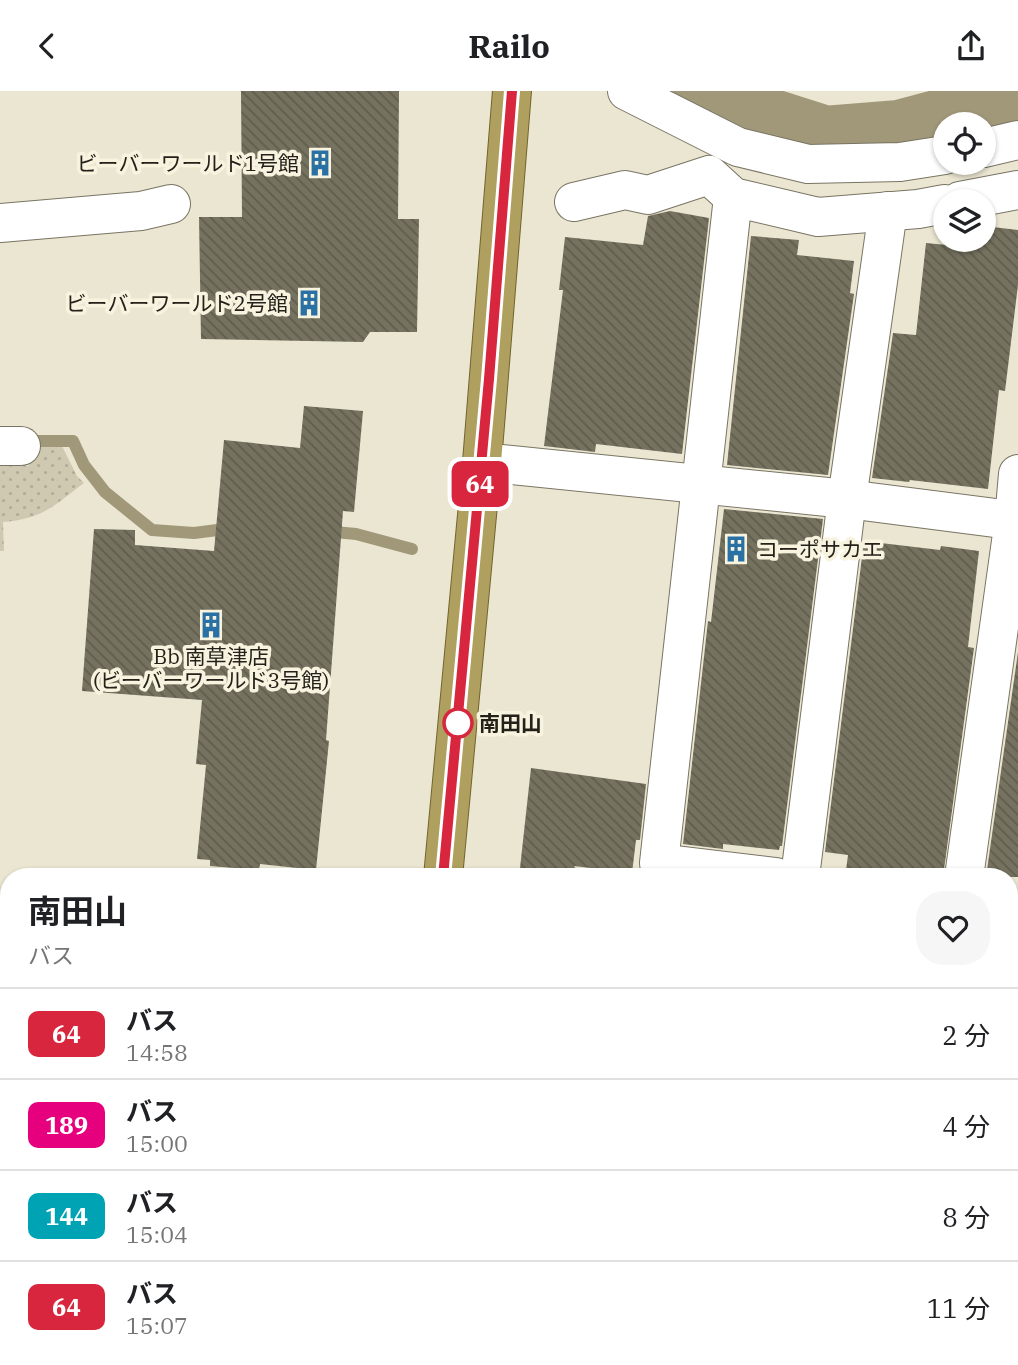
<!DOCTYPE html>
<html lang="ja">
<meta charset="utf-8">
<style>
:root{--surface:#fff;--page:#f6f6f6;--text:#202124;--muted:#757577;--line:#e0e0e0}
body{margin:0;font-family:"IBM Plex Serif","Noto Sans JP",serif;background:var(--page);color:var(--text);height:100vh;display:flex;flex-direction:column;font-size:26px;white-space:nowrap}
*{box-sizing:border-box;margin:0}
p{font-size:23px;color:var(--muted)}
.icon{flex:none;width:38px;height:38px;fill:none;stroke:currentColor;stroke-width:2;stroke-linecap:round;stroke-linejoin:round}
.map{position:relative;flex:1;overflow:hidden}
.side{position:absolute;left:0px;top:777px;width:1018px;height:497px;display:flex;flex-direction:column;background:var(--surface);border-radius:28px 28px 0 0;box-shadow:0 2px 5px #0004}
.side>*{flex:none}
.badge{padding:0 14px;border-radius:10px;font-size:24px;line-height:46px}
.fabs{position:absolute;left:933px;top:21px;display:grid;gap:14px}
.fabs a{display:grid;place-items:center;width:63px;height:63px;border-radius:50%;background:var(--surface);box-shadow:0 2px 5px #0004;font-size:35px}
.map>.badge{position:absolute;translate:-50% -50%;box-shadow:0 0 0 4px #fff}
.round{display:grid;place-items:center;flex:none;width:74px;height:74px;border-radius:28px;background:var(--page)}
.headline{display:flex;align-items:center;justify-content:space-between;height:119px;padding:0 28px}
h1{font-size:33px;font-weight:700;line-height:52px}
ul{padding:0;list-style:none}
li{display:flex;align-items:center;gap:21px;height:91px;padding:0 28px;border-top:2px solid var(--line)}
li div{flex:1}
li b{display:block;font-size:26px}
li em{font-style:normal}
li .badge{min-width:77px;font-weight:700;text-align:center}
header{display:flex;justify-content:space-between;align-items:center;height:91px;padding:0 28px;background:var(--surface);font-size:32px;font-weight:700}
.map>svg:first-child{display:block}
.park{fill:url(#park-dots)}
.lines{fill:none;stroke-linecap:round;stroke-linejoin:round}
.stream{stroke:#a19879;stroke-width:12}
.river{stroke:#a19879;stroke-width:74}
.building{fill:url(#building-back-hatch)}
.minor-casing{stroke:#797463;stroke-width:40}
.trunk-casing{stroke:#72642e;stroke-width:40}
.minor{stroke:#fff;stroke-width:38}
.trunk{stroke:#b0a060;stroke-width:38}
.line-casing{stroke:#fff;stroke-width:16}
.line{stroke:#d7263d;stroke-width:10}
.stop-dot{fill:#fff;stroke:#d7263d;stroke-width:3.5}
.labels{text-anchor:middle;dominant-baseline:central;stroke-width:7;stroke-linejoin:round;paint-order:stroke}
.poi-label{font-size:21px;fill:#23211a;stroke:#f8f3df;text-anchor:end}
.stop-label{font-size:21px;font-weight:bold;fill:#23211a;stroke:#f8f3df;text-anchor:start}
</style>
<header><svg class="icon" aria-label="back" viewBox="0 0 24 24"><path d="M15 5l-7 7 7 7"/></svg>Railo<svg class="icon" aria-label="share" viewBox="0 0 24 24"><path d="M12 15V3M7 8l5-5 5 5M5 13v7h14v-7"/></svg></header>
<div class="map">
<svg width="1018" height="1274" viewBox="0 0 1018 1274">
<defs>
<pattern id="park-dots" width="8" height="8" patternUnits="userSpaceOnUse" patternTransform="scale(1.75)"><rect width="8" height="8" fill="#cfc9b2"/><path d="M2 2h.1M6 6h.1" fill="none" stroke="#b1ac98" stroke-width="1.8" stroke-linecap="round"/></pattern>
<pattern id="building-back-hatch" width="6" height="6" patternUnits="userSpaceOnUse" patternTransform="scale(1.75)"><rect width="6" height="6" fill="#767260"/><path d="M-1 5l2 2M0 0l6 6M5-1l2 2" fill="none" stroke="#605d4e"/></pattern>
</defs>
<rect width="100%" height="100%" fill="#ebe6d2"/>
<g class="park">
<path d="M29,355h33l15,30 7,7c-31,23 -41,36 -81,39l1,29h-4v-85h29z"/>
<path d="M1010,927l8,1v113l-8,1z"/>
</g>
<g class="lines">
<g class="stream">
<path d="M28,350h45l11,24 21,27 47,38 42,3 39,-5"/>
<path d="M324,440l32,3 56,15"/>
</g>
<g class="river">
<path d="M689,0l6,5 64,26 66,21 75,-6 45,-12"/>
<path d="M949,33l69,-17"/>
</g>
</g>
<g class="building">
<path d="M241,0h158l-1,128h21l-2,113h-47l-7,10 -162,-3 -2,-122h43z"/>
<path d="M670,120l39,7 -27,236 -86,-10 -1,8 -51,-6 19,-156h-4l6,-53 78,8 5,-29z"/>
<path d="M984,135l34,4v55l-13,106 -6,-1 -11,99 -78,-9 -1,2 -37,-4 21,-145 23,2 10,-92 52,5 1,-8h5z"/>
<path d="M751,145l48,4 -2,15 57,6 -4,32 4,1 -26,181 -101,-10z"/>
<path d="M304,315l59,5 -9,101 -11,-1 -17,229 3,1 -13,129 -56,-6 -1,6 -49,-4v-6l-13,-1 9,-94 -10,-1 6,-64 -120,-9 12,-162 41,1v15l79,6 10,-111 76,8z"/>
<path d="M724,418l99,10 -41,327h-2l-1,4 -56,-6v5l-40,-5 25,-223 3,1z"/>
<path d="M864,450l76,9 1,-4 38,5 -11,96 6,1 -31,229h-39l-58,-7 2,-15 -23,-3z"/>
<path d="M1018,561v225h-32z"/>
<path d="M531,677l115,16 -6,56h-4l-4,33 -58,-7 7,11h-62z"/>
</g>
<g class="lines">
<g class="minor-casing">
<g id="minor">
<path d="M627,0l111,56 70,17 92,-2 45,-7"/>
<path d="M984,57l34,-8"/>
<path d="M733,106l-74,666 117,14"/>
<path d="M960,110l58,-11"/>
<path d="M574,111l51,-12 23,5 61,-20 24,22 85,20 100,-8 27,-5"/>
<path d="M0,132l141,-12 30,-7"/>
<path d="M0,355h21"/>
<path d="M482,371l365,37 171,22"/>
<path d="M800,786l47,-378 41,-288"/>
<path d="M964,786l50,-357 4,-46"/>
<path d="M1010,828l8,1"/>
<path d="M0,1060h9"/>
</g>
</g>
<g class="trunk-casing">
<g id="trunk">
<path d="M443,786l39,-415 30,-371"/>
<path d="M401,1274l1,-9"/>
</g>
</g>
<use href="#minor" class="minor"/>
<use href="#trunk" class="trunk"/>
</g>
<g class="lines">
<g class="line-casing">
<path id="line" d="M443,786l46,-498 23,-288"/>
</g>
<use href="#line" class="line"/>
</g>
<defs>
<g id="building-bare" transform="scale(2.1)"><path d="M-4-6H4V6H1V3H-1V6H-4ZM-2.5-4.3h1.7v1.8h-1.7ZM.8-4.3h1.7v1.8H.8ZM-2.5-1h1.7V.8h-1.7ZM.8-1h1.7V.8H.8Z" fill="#2970a4" stroke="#f8f3df" stroke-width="2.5" paint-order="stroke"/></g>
</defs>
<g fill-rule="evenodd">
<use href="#building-bare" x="320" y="72"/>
<use href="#building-bare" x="309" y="212"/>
<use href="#building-bare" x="736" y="458"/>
<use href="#building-bare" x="211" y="534"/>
</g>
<circle class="stop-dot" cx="458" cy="632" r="14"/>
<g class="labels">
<g class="poi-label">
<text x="299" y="72">ビーバーワールド1号館</text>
<text x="288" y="212">ビーバーワールド2号館</text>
<text x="757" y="458" text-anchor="start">コーポサカエ</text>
<text x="211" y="565" text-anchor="middle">Bb 南草津店<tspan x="211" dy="24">(ビーバーワールド3号館)</tspan></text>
</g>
<g class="stop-label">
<text x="479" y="632">南田山</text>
</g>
</g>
</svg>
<div class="fabs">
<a><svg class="icon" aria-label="locate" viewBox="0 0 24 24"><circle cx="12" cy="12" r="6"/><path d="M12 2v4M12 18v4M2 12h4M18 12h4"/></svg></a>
<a><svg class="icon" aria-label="layers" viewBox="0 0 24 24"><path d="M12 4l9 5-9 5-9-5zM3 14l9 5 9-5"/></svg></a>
</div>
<b class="badge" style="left:480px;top:393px;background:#d7263d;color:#fff">64</b>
<section class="side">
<div class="headline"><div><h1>南田山</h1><p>バス</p></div><a class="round"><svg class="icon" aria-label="heart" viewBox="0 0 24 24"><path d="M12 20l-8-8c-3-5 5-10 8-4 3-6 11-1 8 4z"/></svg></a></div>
<ul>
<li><span class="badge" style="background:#d7263d;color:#fff">64</span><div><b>バス</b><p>14:58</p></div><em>2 分</em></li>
<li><span class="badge" style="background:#e6007e;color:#fff">189</span><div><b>バス</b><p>15:00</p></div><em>4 分</em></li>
<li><span class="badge" style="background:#00a3b4;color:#fff">144</span><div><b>バス</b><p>15:04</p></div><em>8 分</em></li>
<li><span class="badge" style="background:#d7263d;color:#fff">64</span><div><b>バス</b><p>15:07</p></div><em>11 分</em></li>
</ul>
</section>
</div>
